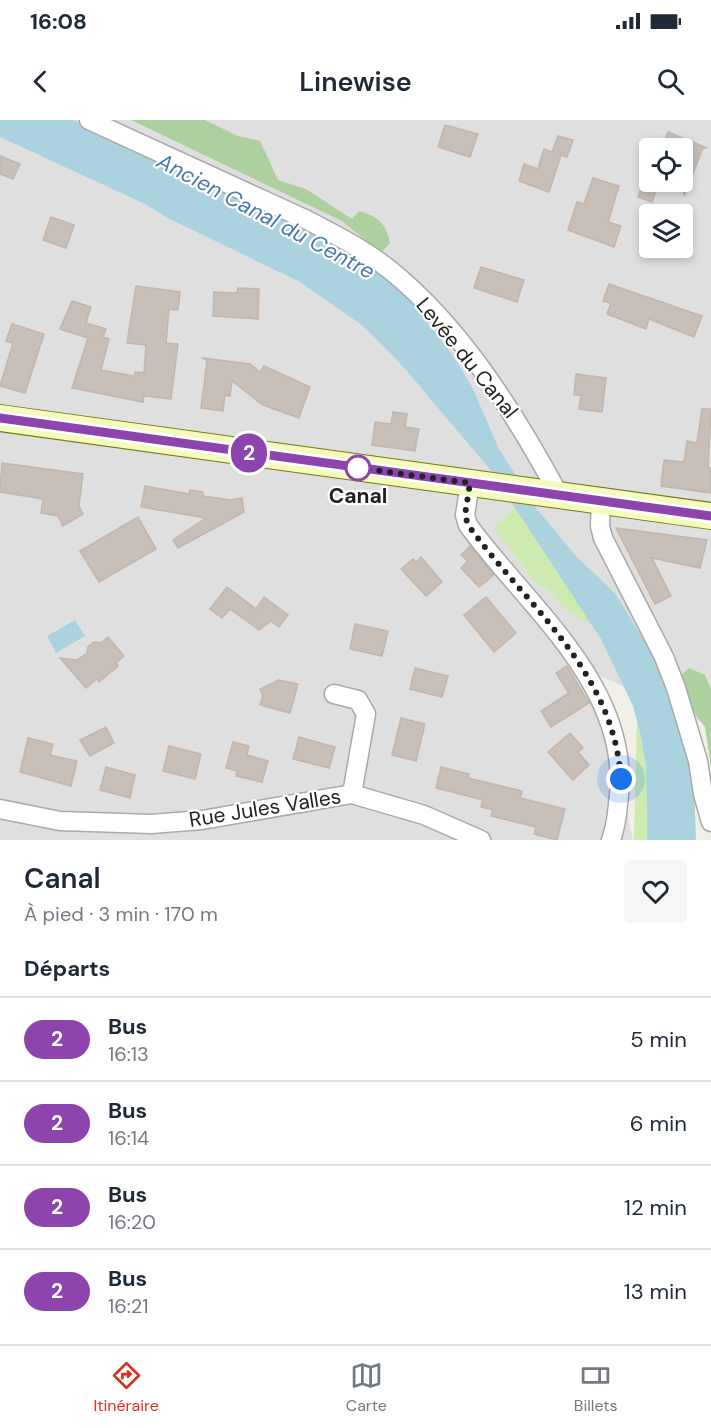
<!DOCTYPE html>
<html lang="fr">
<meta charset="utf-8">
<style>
:root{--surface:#fff;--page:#f6f6f7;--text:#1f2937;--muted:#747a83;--line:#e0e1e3;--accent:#d93025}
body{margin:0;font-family:"DM Sans",sans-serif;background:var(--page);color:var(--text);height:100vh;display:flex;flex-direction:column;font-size:22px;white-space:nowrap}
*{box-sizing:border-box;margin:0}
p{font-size:20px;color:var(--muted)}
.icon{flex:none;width:33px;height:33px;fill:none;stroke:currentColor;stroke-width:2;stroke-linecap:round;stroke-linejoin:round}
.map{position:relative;height:720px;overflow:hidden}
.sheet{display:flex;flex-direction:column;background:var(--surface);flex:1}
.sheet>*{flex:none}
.badge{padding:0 12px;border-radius:20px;font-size:21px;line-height:39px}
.buttons{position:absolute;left:639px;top:18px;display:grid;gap:12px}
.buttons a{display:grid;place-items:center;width:54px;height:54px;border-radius:6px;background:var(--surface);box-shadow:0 3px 9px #0003;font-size:30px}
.you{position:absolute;width:30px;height:30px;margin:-15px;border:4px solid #fff;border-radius:50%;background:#1a73e8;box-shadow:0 0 0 9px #1a73e833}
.map>.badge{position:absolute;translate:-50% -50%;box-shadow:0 0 0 3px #fff}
h2{padding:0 24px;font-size:22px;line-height:54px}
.round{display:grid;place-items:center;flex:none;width:63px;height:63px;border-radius:6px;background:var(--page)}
.overview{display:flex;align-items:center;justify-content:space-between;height:102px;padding:0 24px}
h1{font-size:28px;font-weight:600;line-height:45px}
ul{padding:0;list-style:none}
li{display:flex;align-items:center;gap:18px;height:84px;padding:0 24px;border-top:2px solid var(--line)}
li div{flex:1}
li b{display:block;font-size:22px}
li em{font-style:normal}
li .badge{min-width:66px;font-weight:700;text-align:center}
.status{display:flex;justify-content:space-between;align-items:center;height:42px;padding:0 30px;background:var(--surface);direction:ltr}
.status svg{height:16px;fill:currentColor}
header{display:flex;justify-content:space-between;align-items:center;height:78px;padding:0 24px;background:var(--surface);font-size:27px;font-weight:600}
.tabs{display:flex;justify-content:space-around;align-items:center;height:84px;border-top:2px solid var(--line);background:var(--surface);font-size:16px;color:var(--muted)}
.tabs a{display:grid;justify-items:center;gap:3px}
.tabs .active{color:var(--accent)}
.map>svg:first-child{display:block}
.residential{fill:#e0dfdf;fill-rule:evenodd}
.grass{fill:#cdebb0}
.forest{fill:#add19e}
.water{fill:#aad3df}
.building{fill:#c7bfb8;stroke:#c4b6ab;stroke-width:1.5}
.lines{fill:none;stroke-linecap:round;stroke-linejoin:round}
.street-casing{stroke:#a9a9a9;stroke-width:21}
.secondary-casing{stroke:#707d05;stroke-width:28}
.street{stroke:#fff;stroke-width:18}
.secondary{stroke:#f7fabf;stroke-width:26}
.line-casing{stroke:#fff;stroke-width:14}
.line{stroke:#8e44ad;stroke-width:9}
.walk{stroke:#222;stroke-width:6;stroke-dasharray:0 10.8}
.stop-dot{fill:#fff;stroke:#8e44ad;stroke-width:3}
.labels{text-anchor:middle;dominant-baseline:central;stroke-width:4.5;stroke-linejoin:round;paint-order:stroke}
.street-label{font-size:21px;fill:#222;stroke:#fff}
.stop-label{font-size:21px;font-weight:bold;fill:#222;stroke:#fff}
.water-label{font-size:22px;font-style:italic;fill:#4a7aab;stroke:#fff}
</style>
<div class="status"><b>16:08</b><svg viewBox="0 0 49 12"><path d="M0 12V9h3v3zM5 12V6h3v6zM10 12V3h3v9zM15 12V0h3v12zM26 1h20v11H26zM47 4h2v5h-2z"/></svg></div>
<header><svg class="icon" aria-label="back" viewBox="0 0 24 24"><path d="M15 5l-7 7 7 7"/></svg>Linewise<svg class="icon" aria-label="search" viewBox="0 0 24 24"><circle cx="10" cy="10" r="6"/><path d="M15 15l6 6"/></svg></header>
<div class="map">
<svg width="711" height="720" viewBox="0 0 711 720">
<rect width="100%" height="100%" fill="#f2efe9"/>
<path class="residential" d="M0,0h711v607l-130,-60 28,59 24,114h-633zM650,28h32v34h-32zM650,94h32v34h-32z"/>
<g class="grass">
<path d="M517,387l76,119 -27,-16 -20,-22 -10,-5 -43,-56z"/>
<path d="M637,600l9,46 1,74h-13z"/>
</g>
<g class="forest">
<path d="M131,0h74l33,16 22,5 18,39 28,9 46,30 7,-8c19,6 27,11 31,32l-9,10 -39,-32z"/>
<path d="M689,548l16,7 6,14v79l-6,-41 -14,-18 -10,-34z"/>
</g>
<g class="water">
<path d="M0,0h73l287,136 47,40 45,58 20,33 27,62 37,59 39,47 40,38 40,66 27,61 12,66 2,54h-49l-1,-74 -6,-33 -7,-27 -32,-67 -112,-171 -90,-106 -36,-36 -63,-44 -132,-64 -23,-14 -145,-67z"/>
<path d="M75,500l10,16 -29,17 -9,-17z"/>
</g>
<g class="building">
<path d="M445,5l33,9 -8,23 -32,-10z"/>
<path d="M668,12l39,16h-4l-19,48 -2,-48h-20z"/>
<path d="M558,16l15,4 -6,17 -6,-2 -12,37 -30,-11 5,-17 14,5 6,-20 8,3z"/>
<path d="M0,36l20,8 -7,15 -13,-5z"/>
<path d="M593,58l26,8 -11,36 13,4 -7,21 -46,-17 9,-28 7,2z"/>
<path d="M644,59l14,5 -6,18 -14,-5z"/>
<path d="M51,97l23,8 -8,23 -23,-8z"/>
<path d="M481,147l43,13 -7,22 -43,-14z"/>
<path d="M609,164l93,32 -8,21 -45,-18 -3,10 -39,-15 4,-11 -8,-2z"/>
<path d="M136,166l44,6 -2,18 -9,-1 -3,34 12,1 -7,55 -27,-3 -1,6 -71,-14 16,-50 -28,-9 12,-28 19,6 -5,16 20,6 -3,8 6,2 -8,31 33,6 1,-4 9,1 2,-28 -19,-2z"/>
<path d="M238,168l21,1 -1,30 -45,-3 1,-24 23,1z"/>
<path d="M12,204l32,10 -19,59 -25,-7 13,-43 -7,-2z"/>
<path d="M203,238l47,6 10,8 4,-6 46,21 -11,31 -36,-13 -31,-24 -2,15 -5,-1 -2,16 -22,-3 6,-47z"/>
<path d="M576,254l30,4 -4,34 -23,-3 2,-14h-7z"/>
<path d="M702,289h9l-3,58 3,1v25l-50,-7 3,-26 20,2 3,-21 10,2z"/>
<path d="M393,292l14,2 -2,13 14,2 -4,22 -43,-6 3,-23 16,2z"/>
<path d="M2,343l81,11 -4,32 4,8 -20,12 -5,-10 -17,-3 2,-14 -43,-7z"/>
<path d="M145,366l44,8 1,-4 13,2v4l27,4 12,-2 2,14 -66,36 -5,-8 33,-22 -65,-11z"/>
<path d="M138,397l18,32 -57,33 -19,-31z"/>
<path d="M616,408l91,12 -7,28 -48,-10 19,38 -16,8z"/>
<path d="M470,426l24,29 -15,12 -18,-19 7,-7 -7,-6z"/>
<path d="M421,437l21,25 -16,14 -25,-27 12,-10 3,3z"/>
<path d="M227,467l29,22 8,-12 24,18 -9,12 -8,-6 -12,9 -29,-21 -8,9 -12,-9z"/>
<path d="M486,477l30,36 -22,19 -30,-37z"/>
<path d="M355,504l33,7 -6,25 -32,-7z"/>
<path d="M108,517l16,19 -8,7 2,3 -19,16 -2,-3 -11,9 -26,-30 17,2 10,-7 1,-6 6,-5 7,1z"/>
<path d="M567,546l22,37 -38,24 -10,-16 28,-18 -13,-20z"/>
<path d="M415,548l33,8 -6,21 -32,-8z"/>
<path d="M279,560l19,4 -8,29 -30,-8 3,-9 -3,-7z"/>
<path d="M401,598l24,6 -9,37 -24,-6z"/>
<path d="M106,607l8,16 -24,13 -10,-16z"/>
<path d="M570,613l13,15 -5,4 11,13 -16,15 -25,-28z"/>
<path d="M299,617l36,10 -6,21 -36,-9z"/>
<path d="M28,618l25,6 -3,11 27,6 -6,25 -51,-14z"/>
<path d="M233,622l16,4 -2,9 21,6 -6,21 -26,-6 1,-5 -11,-3z"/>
<path d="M169,626l32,8 -6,25 -32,-8z"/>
<path d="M106,647l29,8 -5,23 -30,-8z"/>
<path d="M441,647l28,7 -1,4 54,13 -2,7 45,11 -8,31 -23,-6 2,-7 -45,-11 2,-6 -12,-3 2,-7 -47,-12z"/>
</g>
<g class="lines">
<g class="street-casing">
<g id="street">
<path d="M89,0l218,100c29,15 58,30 83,50 71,57 126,145 169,225"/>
<path d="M470,364l-5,31 3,10c60,83 167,164 150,279 -1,12 -3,25 -7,36"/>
<path d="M601,381l-1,25 3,12 61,119 12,31 22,73 5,33 8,28"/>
<path d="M334,574l24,6 8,14 -14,80"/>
<path d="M0,689l60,12 91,3 51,-4 150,-26 72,21 57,25"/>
</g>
</g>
<g class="secondary-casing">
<path id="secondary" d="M0,298l711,98"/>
</g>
<use href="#street" class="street"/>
<use href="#secondary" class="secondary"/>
</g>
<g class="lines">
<g class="line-casing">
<path id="line" d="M0,298l711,98"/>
</g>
<use href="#line" class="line"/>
<path class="walk" d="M358,348l112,15 -5,32 3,10c59,82 145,144 153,254"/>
</g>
<circle class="stop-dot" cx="358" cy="348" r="12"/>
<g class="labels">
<g class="street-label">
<text transform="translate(467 238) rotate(51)">Levée du Canal</text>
<text transform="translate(265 688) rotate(-9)">Rue Jules Valles</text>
</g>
<g class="stop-label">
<text x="358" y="376">Canal</text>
</g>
<g class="water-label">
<text transform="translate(266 96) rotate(28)">Ancien Canal du Centre</text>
</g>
</g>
</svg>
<div class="buttons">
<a><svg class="icon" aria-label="locate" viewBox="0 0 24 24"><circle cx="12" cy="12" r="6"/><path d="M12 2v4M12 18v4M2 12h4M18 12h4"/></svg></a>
<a><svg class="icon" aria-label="layers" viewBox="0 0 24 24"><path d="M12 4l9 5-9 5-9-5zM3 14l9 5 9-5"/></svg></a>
</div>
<div class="you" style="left:621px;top:659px"></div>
<b class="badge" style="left:249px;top:333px;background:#8e44ad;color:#fff">2</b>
</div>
<section class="sheet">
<div class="overview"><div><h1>Canal</h1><p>À pied · 3 min · 170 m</p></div><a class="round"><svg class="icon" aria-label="heart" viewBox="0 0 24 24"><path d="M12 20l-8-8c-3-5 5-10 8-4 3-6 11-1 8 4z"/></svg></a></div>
<h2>Départs</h2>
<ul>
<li><span class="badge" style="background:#8e44ad;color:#fff">2</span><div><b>Bus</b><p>16:13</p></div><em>5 min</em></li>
<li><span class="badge" style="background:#8e44ad;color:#fff">2</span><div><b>Bus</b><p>16:14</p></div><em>6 min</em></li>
<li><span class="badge" style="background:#8e44ad;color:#fff">2</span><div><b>Bus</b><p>16:20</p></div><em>12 min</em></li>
<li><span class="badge" style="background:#8e44ad;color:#fff">2</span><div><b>Bus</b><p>16:21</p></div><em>13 min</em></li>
</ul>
</section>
<nav class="tabs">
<a class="active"><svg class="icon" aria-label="directions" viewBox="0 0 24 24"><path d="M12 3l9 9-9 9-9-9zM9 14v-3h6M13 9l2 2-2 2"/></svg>Itinéraire</a>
<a><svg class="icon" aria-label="map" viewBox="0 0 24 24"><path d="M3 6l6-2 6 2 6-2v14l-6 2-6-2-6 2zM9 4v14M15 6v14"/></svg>Carte</a>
<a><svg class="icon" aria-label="tickets" viewBox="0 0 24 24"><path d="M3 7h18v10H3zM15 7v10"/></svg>Billets</a>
</nav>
